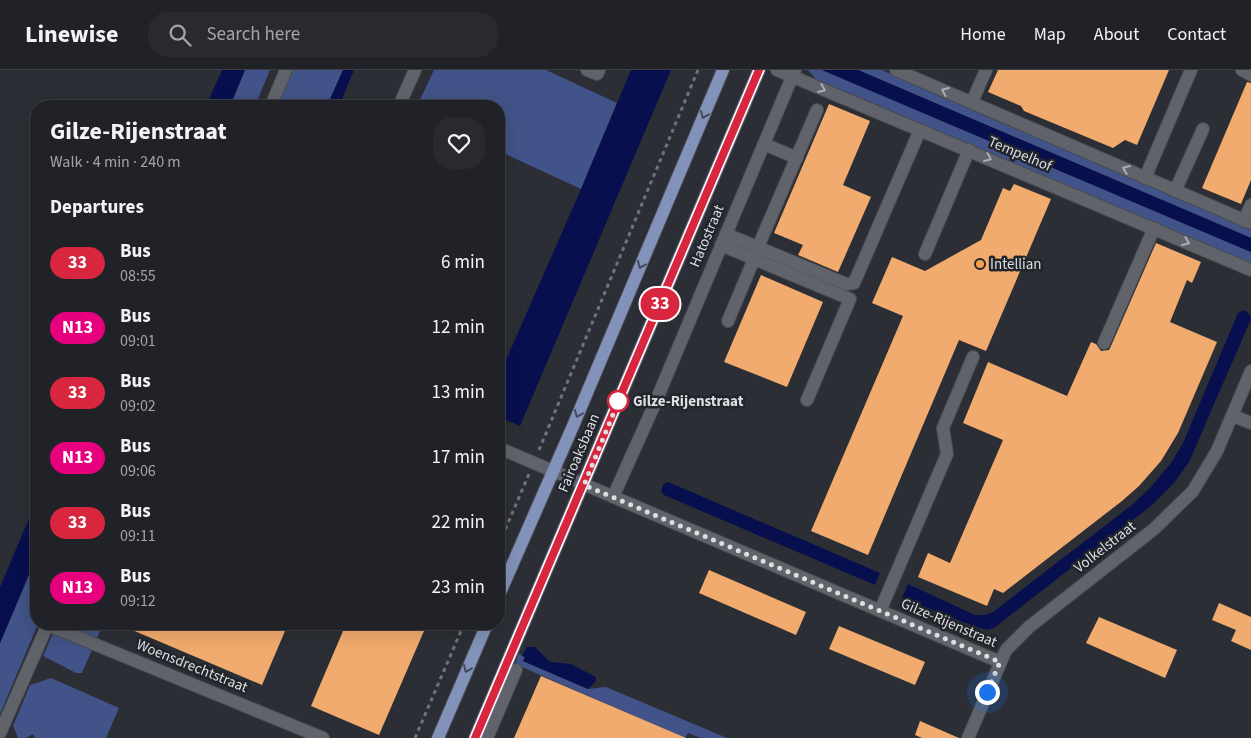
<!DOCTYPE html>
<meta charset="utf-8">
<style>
:root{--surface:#212228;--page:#292a30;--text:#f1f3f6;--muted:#a2a4a8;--line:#3e3f45}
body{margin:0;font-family:"Source Sans 3",sans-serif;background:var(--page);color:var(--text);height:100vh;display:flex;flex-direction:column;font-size:19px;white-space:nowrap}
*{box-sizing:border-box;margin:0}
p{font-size:16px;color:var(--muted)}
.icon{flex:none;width:28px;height:28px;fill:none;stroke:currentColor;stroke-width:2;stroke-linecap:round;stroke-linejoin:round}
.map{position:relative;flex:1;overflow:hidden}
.panel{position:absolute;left:30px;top:30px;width:475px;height:530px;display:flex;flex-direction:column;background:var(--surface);border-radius:20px;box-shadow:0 5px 20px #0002,0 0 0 1px var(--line)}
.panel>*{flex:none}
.badge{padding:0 10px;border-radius:16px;font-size:18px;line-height:32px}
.you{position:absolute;width:25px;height:25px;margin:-12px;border:4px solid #fff;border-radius:50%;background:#1a73e8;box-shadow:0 0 0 8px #1a73e833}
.map>.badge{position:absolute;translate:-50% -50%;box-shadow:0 0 0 2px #fff}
h2{padding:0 20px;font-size:19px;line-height:45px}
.round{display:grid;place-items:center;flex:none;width:52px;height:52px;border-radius:20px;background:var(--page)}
.headline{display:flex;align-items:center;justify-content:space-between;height:85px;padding:0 20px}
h1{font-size:24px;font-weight:700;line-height:38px}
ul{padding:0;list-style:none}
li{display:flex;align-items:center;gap:15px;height:65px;padding:0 20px}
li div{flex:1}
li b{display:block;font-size:19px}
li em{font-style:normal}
li .badge{min-width:55px;font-weight:700;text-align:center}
header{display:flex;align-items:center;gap:30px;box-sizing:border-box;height:70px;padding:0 25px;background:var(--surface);border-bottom:1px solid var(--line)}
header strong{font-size:24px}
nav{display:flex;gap:28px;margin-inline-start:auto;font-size:18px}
.search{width:350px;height:45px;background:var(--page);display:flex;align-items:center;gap:12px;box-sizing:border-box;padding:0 18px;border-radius:20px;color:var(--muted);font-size:19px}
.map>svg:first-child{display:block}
.green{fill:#415388}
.water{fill:#080f4f}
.building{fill:#f2ab6e}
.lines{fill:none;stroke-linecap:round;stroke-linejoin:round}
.minor-casing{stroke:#484b4f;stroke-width:14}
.major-casing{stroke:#484b4f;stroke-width:14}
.path{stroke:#717379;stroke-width:3;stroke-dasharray:4 4;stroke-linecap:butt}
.minor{stroke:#60636a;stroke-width:12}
.major{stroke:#8392ba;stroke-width:12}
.oneway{stroke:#aaadb2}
.oneway2{stroke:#444b5d}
.line-casing{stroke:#fff;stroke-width:11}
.line{stroke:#d7263d;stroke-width:8}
.walk{stroke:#dcdee2;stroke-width:5;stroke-dasharray:0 9}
.poi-dot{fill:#f9a04d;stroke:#22252b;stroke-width:2}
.stop-dot{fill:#fff;stroke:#d7263d;stroke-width:2.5}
.labels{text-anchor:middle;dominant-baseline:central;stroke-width:5;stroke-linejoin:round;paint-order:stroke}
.street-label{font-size:15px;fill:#dcdee2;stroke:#22252b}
.poi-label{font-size:15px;fill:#dcdee2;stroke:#22252b;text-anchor:start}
.stop-label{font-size:15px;font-weight:bold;fill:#dcdee2;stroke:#22252b;text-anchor:start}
</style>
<header>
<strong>Linewise</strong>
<div class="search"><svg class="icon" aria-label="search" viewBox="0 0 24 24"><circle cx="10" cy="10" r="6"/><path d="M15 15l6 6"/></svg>Search here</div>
<nav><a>Home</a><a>Map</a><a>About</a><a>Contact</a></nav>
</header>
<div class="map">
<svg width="1251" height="668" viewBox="0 0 1251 668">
<rect width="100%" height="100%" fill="#2c2e35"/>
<g class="green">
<path d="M245,0h25l-15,36h-25z"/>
<path d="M291,0h52l-16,36h-51z"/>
<path d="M434,0h112l71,33 -36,86 -82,-38v-45h-82z"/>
<path d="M808,0h14l429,182v13l-435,-186z"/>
<path d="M858,0h24l369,158v10z"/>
<path d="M36,488v66h2l-38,90v-71z"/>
<path d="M57,554h46l-21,49h-6l-33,-17z"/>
<path d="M519,584l6,3 -2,4 65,28 18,-2 121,51h-26l-13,-5 -3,5 -170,-74z"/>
<path d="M51,608l68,30 -13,30h-71l-2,-4 -7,4h-8l-5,-12 17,-41z"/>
</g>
<g class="water">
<path d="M222,0h23l-15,36h-24z"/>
<path d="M343,0h11l-15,36h-12z"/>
<path d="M631,0h40l-151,356 -21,-9v-41l82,-187z"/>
<path d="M822,0h36l393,168v14z"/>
<path d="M1244,240l5,4 2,5 -62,143 -15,21 -22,22 -158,123 -7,2 -11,-3 -74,-29 6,-14 67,31h10l8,-3 140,-108 17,-16 21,-25 12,-20 55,-130z"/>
<path d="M668,412l212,91 -5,12 -211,-90 -3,-4 2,-6z"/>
<path d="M36,432v56l-36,85v-56z"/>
<path d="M527,577h8l15,15 21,2 25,13v4l-8,8 -65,-28 2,-4 -3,-1z"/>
</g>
<g class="building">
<path d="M998,0h171l-32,75 -12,-5 -12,8 -89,-37 -3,-5 -33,-14z"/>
<path d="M1247,12l4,1v97l-10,24 -39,-16z"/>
<path d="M829,34l41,17 -27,64 28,12 -33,75 -40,-17 5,-10 -29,-12z"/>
<path d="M1014,114l37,15 -65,152 -27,-11 -91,215 -57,-24 92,-215 -31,-13 20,-46 33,14 56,-31 22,-52 7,3z"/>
<path d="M1156,173l45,19 -9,21 -5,-3 -17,42 47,20 -39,91 -17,28 -22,25 -17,15 -119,92 -9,-4 -7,17 -69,-29 10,-24 22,10 53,-123 -40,-17 25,-61 79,34 24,-54 5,2 5,7 8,-1 2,-4z"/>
<path d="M761,205l62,27 -36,85 -63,-25z"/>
<path d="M709,500l97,42 -10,23 -97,-42z"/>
<path d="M1219,533l32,14v33l-20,-9 5,-11 -24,-10z"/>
<path d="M1099,547l78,33 -12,28 -79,-35z"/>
<path d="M118,554h170l-26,61z"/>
<path d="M346,554h81l-48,111 -68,-29z"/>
<path d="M839,556l86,36 -10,23 -86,-36z"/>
<path d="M541,606l145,62h-172z"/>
<path d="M920,651l39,17h-37l-7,-3z"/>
</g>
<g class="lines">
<g class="minor-casing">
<g id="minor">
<path d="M587,0l10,4 2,-4"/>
<path d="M777,0l474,200"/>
<path d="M896,0l355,153"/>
<path d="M1242,0l9,5"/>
<path d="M972,32l14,-32"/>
<path d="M271,36l15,-36"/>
<path d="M399,36l16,-36"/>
<path d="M764,74l33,14"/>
<path d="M1145,108l46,-108"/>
<path d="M1175,121l28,-62"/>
<path d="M1244,151l7,-16"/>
<path d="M726,164l120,50 8,-1 66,-153"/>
<path d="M721,175l129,54 -43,101"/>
<path d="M758,177l59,-137"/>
<path d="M925,184l44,-104"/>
<path d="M728,251l26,-62"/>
<path d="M1104,273l50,-115"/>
<path d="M1233,346l18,7"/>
<path d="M499,378l501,214"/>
<path d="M613,427l40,-89 142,-338"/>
<path d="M880,541l67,-157 -4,-26 30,-71"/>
<path d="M48,555l275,113"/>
<path d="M0,663l48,-109"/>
<path d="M487,668l29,-68"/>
<path d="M968,668l38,-88 23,-23 125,-98 39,-38 24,-40 34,-80"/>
</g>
</g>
<g class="major-casing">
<g id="major">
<path d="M499,525l74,-169 150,-356"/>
<path d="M438,668l49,-114"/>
<path d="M475,668l284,-668"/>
</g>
</g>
<g class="path">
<path d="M539,380l159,-380"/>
<path d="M499,474l30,-70"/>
<path d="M415,668l49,-114"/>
</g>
<use href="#minor" class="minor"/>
<use href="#major" class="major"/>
</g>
<defs><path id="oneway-chevron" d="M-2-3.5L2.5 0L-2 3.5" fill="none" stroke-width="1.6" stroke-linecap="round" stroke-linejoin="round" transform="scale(1.25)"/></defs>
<g class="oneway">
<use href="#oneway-chevron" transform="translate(822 19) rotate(23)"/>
<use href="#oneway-chevron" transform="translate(945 21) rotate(-157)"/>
<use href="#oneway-chevron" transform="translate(988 88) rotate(23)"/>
<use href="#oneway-chevron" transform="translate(1126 99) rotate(-157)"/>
<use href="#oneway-chevron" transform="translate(1186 172) rotate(23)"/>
</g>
<g class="oneway2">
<use href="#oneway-chevron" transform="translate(704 45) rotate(113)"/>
<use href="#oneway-chevron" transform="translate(641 195) rotate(113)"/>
<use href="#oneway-chevron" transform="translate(578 344) rotate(113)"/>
<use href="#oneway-chevron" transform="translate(467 599) rotate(113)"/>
</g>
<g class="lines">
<g class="line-casing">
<path id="line" d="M475,668l284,-668"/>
</g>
<use href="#line" class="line"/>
<path class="walk" d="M618,331l1,-1 -35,85 416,177 -13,30"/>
</g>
<circle class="poi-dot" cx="980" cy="194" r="5"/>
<circle class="stop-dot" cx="618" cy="331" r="10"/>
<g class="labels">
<g class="street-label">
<text transform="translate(1020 84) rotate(23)">Tempelhof</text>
<text transform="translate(707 166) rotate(-67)">Hatostraat</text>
<text transform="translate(579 383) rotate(-67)">Fairoaksbaan</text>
<text transform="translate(1105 477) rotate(-38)">Volkelstraat</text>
<text transform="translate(949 553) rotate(23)">Gilze-Rijenstraat</text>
<text transform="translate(192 596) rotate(22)">Woensdrechtstraat</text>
</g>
<g class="poi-label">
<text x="990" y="194">Intellian</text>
</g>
<g class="stop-label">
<text x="633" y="331">Gilze-Rijenstraat</text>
</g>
</g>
</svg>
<div class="you" style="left:987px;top:622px"></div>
<b class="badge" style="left:660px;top:234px;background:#d7263d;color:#fff">33</b>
<section class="panel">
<div class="headline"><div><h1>Gilze-Rijenstraat</h1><p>Walk · 4 min · 240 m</p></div><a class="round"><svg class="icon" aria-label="heart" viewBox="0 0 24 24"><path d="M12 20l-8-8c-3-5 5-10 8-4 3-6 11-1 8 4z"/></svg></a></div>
<h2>Departures</h2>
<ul>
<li><span class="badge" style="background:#d7263d;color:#fff">33</span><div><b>Bus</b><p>08:55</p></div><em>6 min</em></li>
<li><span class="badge" style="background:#e6007e;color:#fff">N13</span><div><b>Bus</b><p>09:01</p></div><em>12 min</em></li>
<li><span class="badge" style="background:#d7263d;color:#fff">33</span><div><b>Bus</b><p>09:02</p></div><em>13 min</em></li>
<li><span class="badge" style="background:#e6007e;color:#fff">N13</span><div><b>Bus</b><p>09:06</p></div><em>17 min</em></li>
<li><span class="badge" style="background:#d7263d;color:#fff">33</span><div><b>Bus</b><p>09:11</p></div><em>22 min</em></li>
<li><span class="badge" style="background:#e6007e;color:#fff">N13</span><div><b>Bus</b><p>09:12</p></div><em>23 min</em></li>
</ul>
</section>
</div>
